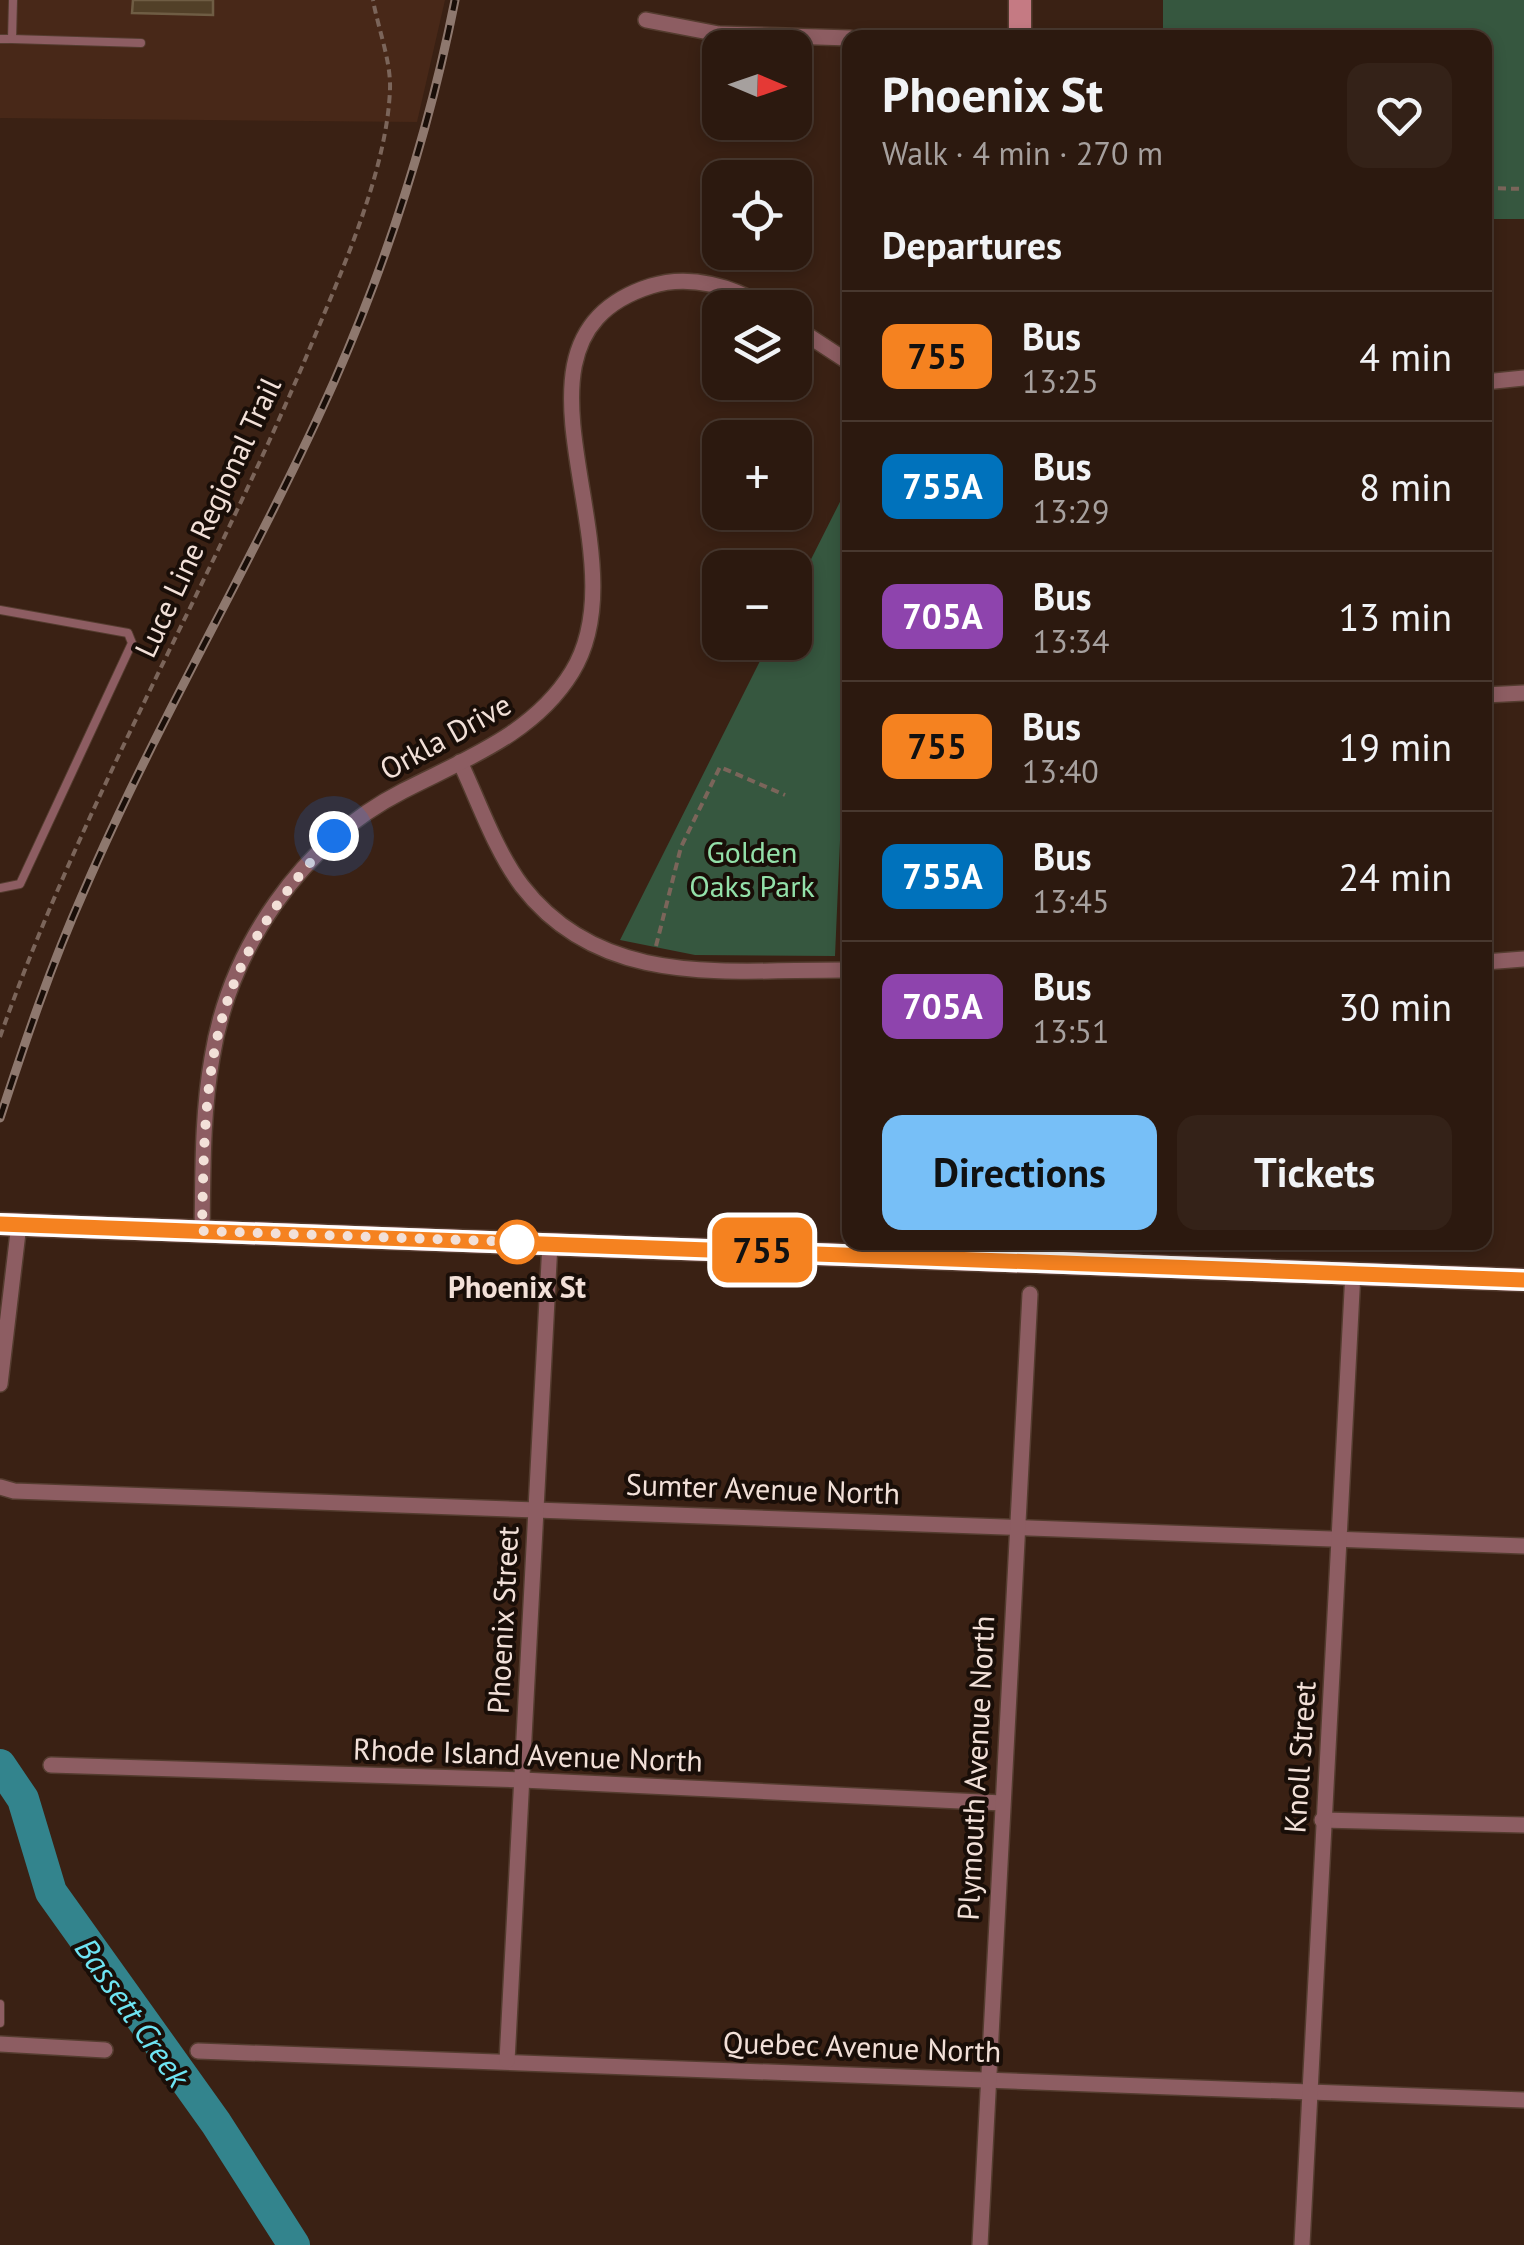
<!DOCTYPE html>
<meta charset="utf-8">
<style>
:root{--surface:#2c190f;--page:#342218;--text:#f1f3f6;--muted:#a6a09e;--line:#48382f;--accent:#77bff7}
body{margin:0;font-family:"PT Sans",sans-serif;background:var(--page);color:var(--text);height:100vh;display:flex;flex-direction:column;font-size:38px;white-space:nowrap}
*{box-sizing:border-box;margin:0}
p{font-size:32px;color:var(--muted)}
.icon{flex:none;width:55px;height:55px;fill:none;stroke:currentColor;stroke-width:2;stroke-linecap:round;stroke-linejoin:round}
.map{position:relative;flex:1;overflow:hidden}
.sheet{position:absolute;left:842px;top:30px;width:650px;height:1220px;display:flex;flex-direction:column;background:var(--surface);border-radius:20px;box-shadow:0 5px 15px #0003,0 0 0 2px var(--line)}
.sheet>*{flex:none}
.badge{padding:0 20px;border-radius:15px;font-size:35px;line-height:65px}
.needle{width:65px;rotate:92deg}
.tools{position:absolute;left:702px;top:30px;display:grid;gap:20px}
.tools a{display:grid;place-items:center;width:110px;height:110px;border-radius:20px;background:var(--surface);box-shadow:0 5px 15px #0003,0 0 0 2px var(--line);font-size:50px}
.you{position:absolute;width:50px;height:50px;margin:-25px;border:8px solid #fff;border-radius:50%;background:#1a73e8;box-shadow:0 0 0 15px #1a73e833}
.map>.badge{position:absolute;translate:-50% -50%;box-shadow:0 0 0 5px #fff}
h2{padding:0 40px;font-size:38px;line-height:90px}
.round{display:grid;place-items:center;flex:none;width:105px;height:105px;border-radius:20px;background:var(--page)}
.headline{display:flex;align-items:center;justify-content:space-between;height:170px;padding:0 40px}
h1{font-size:48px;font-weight:700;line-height:75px}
.action{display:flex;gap:20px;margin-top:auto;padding:20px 40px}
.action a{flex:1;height:115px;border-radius:20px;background:var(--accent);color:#111;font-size:40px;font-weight:700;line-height:115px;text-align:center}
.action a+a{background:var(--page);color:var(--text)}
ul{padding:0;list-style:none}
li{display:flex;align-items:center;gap:30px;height:130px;padding:0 40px;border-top:2px solid var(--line)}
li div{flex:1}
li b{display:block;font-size:38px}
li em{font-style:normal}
li .badge{min-width:110px;font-weight:700;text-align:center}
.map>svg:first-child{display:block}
.built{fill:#482818}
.green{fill:#36573f}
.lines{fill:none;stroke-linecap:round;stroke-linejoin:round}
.river{stroke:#33848d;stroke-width:32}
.building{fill:#524028;stroke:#6f5d44;stroke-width:2.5}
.lane-casing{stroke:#543c2f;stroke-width:10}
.street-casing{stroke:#543c2f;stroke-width:18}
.secondary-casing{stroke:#543c2f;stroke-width:25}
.path{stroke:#7b655a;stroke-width:4;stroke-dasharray:8 5;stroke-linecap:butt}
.lane{stroke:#8d5d62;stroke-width:8}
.street{stroke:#8d5d62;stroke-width:15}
.secondary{stroke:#c57a83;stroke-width:22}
.rail-casing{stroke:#8e786e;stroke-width:9}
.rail{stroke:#190e08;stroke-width:5;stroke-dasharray:15;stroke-linecap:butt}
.line-casing{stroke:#fff;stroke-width:22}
.line{stroke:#f58220;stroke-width:15}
.walk{stroke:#f2e0d8;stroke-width:10;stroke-dasharray:0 18}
.stop-dot{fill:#fff;stroke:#f58220;stroke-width:5}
.labels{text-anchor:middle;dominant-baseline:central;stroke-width:8;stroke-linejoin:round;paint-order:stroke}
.street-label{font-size:30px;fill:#f2e0d8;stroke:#190e08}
.park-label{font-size:30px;fill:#93e0a9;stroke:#190e08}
.stop-label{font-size:30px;font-weight:bold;fill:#f2e0d8;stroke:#190e08}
.water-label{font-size:32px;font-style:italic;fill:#6ee4f3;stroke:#190e08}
</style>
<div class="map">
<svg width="1524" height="2245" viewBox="0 0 1524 2245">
<rect width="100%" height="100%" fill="#3a2114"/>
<path class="built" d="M0,0h445l-28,122 -417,-4z"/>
<g class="green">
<path d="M1163,0h361v219h-39v-181l-322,-1z"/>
<path d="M850,482v129l-15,345 -140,-1 -75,-15 149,-297 26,-1v-51z"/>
</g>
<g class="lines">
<path class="river" d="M0,1765l23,34 28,93 165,231 78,122"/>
</g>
<path class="building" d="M133,0h80v15l-81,-2z"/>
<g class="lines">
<g class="lane-casing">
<g id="lane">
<path d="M0,39h12l1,-39"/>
<path d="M12,39l129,4"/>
<path d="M0,610l128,23 4,10 -112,241 -20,4"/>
<path d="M0,2004v19"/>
</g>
</g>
<g class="street-casing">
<g id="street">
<path d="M646,20l73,14 131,4"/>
<path d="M795,327l55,36"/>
<path d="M1485,382l39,-4"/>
<path d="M1485,695l39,-2"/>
<path d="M460,762c19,40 35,88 62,124 81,105 210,83 328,84"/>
<path d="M1485,962l39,-3"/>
<path d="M202,1231c1,-57 0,-116 10,-173 18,-112 90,-215 191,-267 62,-32 131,-57 169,-119 75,-121 -90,-333 79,-386 38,-12 83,0 115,22"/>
<path d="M0,1384l19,-160"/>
<path d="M0,1487l14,4 1510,55"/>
<path d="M51,1765l471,15 480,23"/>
<path d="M1322,1820l202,5"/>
<path d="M0,2044l105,6"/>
<path d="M198,2051l1326,49"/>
<path d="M507,2061l43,-818"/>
<path d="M980,2245l50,-951"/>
<path d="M1302,2245l51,-973"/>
</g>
</g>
<g class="secondary-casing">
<g id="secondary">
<path d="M1020,38v-38"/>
<path d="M0,1224l1524,56"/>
</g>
</g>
<g class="path">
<path d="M1485,188l39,1"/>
<path d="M656,946l25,-99 39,-80 65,28"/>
<path d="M0,1037c83,-236 210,-452 307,-682 32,-78 80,-182 83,-266 1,-28 -12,-61 -17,-89"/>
</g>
<use href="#lane" class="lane"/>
<use href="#street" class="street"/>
<use href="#secondary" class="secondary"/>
<g class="rail-casing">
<path id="rail" d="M0,1118c25,-76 51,-153 84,-227 75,-174 173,-336 250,-509 54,-123 95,-251 121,-382"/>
</g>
<use href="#rail" class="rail"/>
</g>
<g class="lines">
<g class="line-casing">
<path id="line" d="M0,1224l1524,56"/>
</g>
<use href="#line" class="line"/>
<path class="walk" d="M334,836c-125,134 -129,219 -132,395l315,11"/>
</g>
<circle class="stop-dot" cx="517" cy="1242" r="20"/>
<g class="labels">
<g class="street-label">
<text transform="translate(207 517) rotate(-65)">Luce Line Regional Trail</text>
<text transform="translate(445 736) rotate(-29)">Orkla Drive</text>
<text transform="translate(763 1488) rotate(2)">Sumter Avenue North</text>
<text transform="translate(502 1620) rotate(-87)">Phoenix Street</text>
<text transform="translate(528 1754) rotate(2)">Rhode Island Avenue North</text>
<text transform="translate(1299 1757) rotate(-86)">Knoll Street</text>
<text transform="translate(975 1768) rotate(-87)">Plymouth Avenue North</text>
<text transform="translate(862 2046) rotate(2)">Quebec Avenue North</text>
</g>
<g class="park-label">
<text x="752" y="851">Golden<tspan x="752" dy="34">Oaks Park</tspan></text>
</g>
<g class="stop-label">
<text x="517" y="1286">Phoenix St</text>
</g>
<g class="water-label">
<text transform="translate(133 2012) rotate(55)">Bassett Creek</text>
</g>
</g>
</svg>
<div class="tools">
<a><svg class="needle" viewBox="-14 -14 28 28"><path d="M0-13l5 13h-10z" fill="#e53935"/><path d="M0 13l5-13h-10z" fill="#a6a09e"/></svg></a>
<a><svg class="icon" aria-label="locate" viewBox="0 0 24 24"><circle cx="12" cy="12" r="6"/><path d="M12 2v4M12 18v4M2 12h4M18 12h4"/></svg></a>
<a><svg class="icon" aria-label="layers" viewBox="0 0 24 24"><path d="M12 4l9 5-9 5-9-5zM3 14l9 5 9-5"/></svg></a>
<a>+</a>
<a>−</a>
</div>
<div class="you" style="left:334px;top:836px"></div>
<b class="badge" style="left:762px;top:1250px;background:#f58220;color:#111">755</b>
<section class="sheet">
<div class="headline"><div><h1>Phoenix St</h1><p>Walk · 4 min · 270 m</p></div><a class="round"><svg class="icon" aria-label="heart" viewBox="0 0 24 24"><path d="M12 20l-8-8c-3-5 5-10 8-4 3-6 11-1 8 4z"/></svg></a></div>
<h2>Departures</h2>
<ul>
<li><span class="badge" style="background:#f58220;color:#111">755</span><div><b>Bus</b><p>13:25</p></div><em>4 min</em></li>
<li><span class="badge" style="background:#0072bc;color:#fff">755A</span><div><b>Bus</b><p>13:29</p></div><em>8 min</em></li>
<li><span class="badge" style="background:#8e44ad;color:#fff">705A</span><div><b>Bus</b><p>13:34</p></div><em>13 min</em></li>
<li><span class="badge" style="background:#f58220;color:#111">755</span><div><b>Bus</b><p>13:40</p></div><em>19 min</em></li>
<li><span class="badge" style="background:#0072bc;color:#fff">755A</span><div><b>Bus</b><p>13:45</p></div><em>24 min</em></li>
<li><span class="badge" style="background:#8e44ad;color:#fff">705A</span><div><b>Bus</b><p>13:51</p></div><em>30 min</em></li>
</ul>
<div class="action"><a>Directions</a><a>Tickets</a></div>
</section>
</div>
